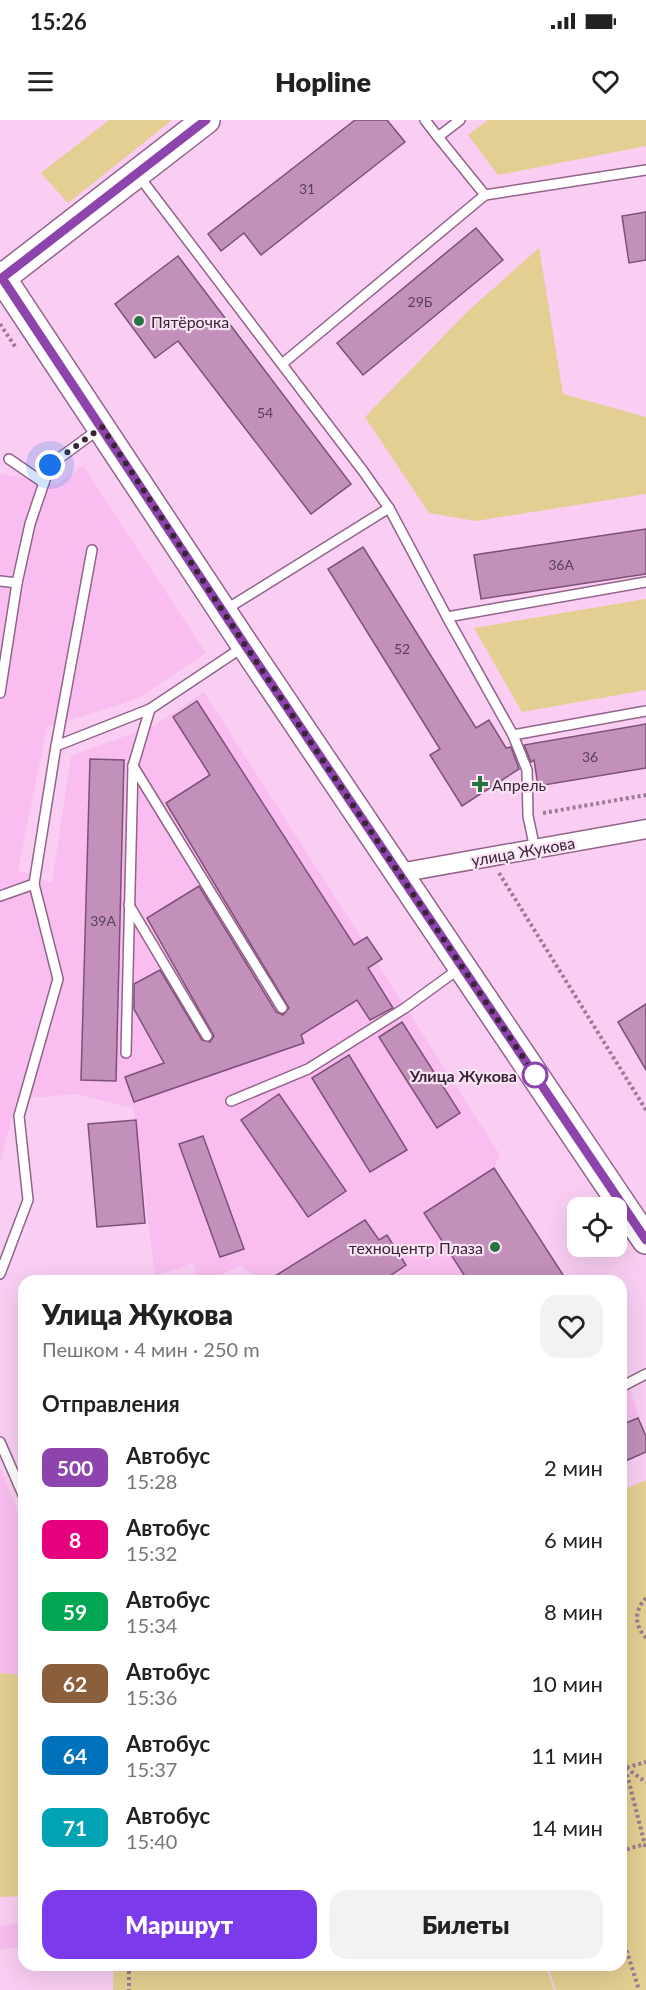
<!DOCTYPE html>
<html lang="ru">
<meta charset="utf-8">
<style>
:root{--surface:#fff;--page:#f2f2f2;--text:#222;--muted:#767676;--accent:#7c3aed}
body{margin:0;font-family:Lato,sans-serif;background:var(--page);color:var(--text);height:100vh;display:flex;flex-direction:column;font-size:22px;white-space:nowrap}
*{box-sizing:border-box;margin:0}
p{font-size:20px;color:var(--muted)}
.icon{flex:none;width:33px;height:33px;fill:none;stroke:currentColor;stroke-width:2;stroke-linecap:round;stroke-linejoin:round}
.map{position:relative;flex:1;overflow:hidden}
.drawer{position:absolute;left:18px;top:1155px;width:609px;height:696px;display:flex;flex-direction:column;background:var(--surface);border-radius:18px;box-shadow:0 6px 24px #0002}
.drawer>*{flex:none}
.badge{padding:0 12px;border-radius:9px;font-size:21px;line-height:39px}
.controls{position:absolute;left:567px;top:1077px;display:grid;gap:12px}
.controls a{display:grid;place-items:center;width:60px;height:60px;border-radius:12px;background:var(--surface);box-shadow:0 6px 24px #0002;font-size:30px}
.you{position:absolute;width:30px;height:30px;margin:-15px;border:4px solid #fff;border-radius:50%;background:#1a73e8;box-shadow:0 0 0 9px #1a73e833}
.map>.badge{position:absolute;translate:-50% -50%;box-shadow:0 0 0 3px #fff}
h2{padding:0 24px;font-size:22px;line-height:54px}
.round{display:grid;place-items:center;flex:none;width:63px;height:63px;border-radius:18px;background:var(--page)}
.head{display:flex;align-items:center;justify-content:space-between;height:102px;padding:0 24px}
h1{font-size:28px;font-weight:800;line-height:45px}
.cta{display:flex;gap:12px;margin-top:auto;padding:12px 24px}
.cta a{flex:1;height:69px;border-radius:18px;background:var(--accent);color:#fff;font-size:24px;font-weight:800;line-height:69px;text-align:center}
.cta a+a{background:var(--page);color:var(--text)}
ul{padding:0;list-style:none}
li{display:flex;align-items:center;gap:18px;height:72px;padding:0 24px}
li div{flex:1}
li b{display:block;font-size:22px}
li em{font-style:normal}
li .badge{min-width:66px;font-weight:700;text-align:center}
.status{display:flex;justify-content:space-between;align-items:center;height:42px;padding:0 30px;background:var(--surface);direction:ltr}
.status svg{height:16px;fill:currentColor}
header{display:flex;justify-content:space-between;align-items:center;height:78px;padding:0 24px;background:var(--surface);font-size:27px;font-weight:800}
.map>svg:first-child{display:block}
.built{fill:#f9beef}
.green{fill:#e3cf91}
.building{fill:#c290ba;stroke:#7d5077;stroke-width:1.5}
.lines{fill:none;stroke-linecap:round;stroke-linejoin:round}
.lane-casing{stroke:#92638b;stroke-width:12}
.street-casing{stroke:#92638b;stroke-width:21}
.secondary-casing{stroke:#92638b;stroke-width:30}
.path{stroke:#9a7b95;stroke-width:4;stroke-dasharray:3 3;stroke-linecap:butt}
.lane{stroke:#fff;stroke-width:9}
.street{stroke:#fff;stroke-width:18}
.secondary{stroke:#fff;stroke-width:27}
.line-casing{stroke:#fff;stroke-width:14}
.line{stroke:#8e44ad;stroke-width:9}
.walk{stroke:#392536;stroke-width:6;stroke-dasharray:0 10.8}
.poi-dot{fill:#267342;stroke:#f9e3f5;stroke-width:2}
.stop-dot{fill:#fff;stroke:#8e44ad;stroke-width:3}
.labels{text-anchor:middle;dominant-baseline:central;stroke-width:4.5;stroke-linejoin:round;paint-order:stroke}
.number-label{font-size:14px;fill:#5b4057}
.poi-label{font-size:16px;fill:#392536;stroke:#f9e3f5;text-anchor:start}
.street-label{font-size:16px;fill:#392536;stroke:#f9e3f5}
.stop-label{font-size:16px;font-weight:bold;fill:#392536;stroke:#f9e3f5;text-anchor:end}
</style>
<div class="status"><b>15:26</b><svg viewBox="0 0 49 12"><path d="M0 12V9h3v3zM5 12V6h3v6zM10 12V3h3v9zM15 12V0h3v12zM26 1h20v11H26zM47 4h2v5h-2z"/></svg></div>
<header><svg class="icon" aria-label="menu" viewBox="0 0 24 24"><path d="M4 6h16M4 12h16M4 18h16"/></svg>Hopline<svg class="icon" aria-label="heart" viewBox="0 0 24 24"><path d="M12 20l-8-8c-3-5 5-10 8-4 3-6 11-1 8 4z"/></svg></header>
<div class="map">
<svg width="646" height="1870" viewBox="0 0 646 1870">
<rect width="100%" height="100%" fill="#f9cef2"/>
<g class="built">
<path d="M83,346l123,187 -69,46 -90,28 -29,143 34,13 19,-127 84,-31 49,-33 296,463 -6,13 73,113h-308l-19,-16 -31,16h-11l-5,-19 -13,6 -25,7 -22,-167 -57,-14 -59,5 -17,64v-690l56,12z"/>
<path d="M621,1246l25,70v15l-25,10z"/>
<path d="M0,1348l24,59v148l-24,-2z"/>
<path d="M24,1801v26l-24,2v-23z"/>
</g>
<g class="green">
<path d="M109,0h63l-104,83 -27,-30z"/>
<path d="M488,0h158v26l-148,29 -30,-40z"/>
<path d="M539,128l24,146 83,23v77l-170,27 -47,-8 -64,-96 103,-106z"/>
<path d="M646,479v91l-124,22 -48,-84z"/>
<path d="M646,1360v510h-90l-9,-25h74v-474z"/>
<path d="M0,1553l24,2v221l-24,1z"/>
<path d="M114,1845h431l9,25h-441z"/>
</g>
<g class="building">
<path d="M355,0h32l18,22 -144,113 -17,-22 -23,18 -13,-17z"/>
<path d="M646,92v48l-17,3 -7,-47z"/>
<path d="M476,108l27,32 -140,115 -26,-32z"/>
<path d="M178,136l173,228 -40,30 -133,-173 -23,17 -40,-54z"/>
<path d="M646,409v45l-165,25 -7,-44z"/>
<path d="M363,427l113,181 13,-8 17,28 5,-1 8,22 -57,37 -32,-51 10,-6 -112,-180z"/>
<path d="M197,581l157,244 13,-8 15,22 -14,9 25,40 -23,12 -13,-20 -56,35 3,8 -170,59 -9,-25 39,-14 -30,-54v-25l26,-14 42,70 8,2 4,-6 -67,-118 52,-32 77,126 7,3 6,-7 -123,-205 44,-28 -37,-58z"/>
<path d="M646,604v44l-108,18 -4,-26 -3,2 -7,-17z"/>
<path d="M90,639l34,1 -8,321 -35,-1z"/>
<path d="M646,884v66l-28,-48z"/>
<path d="M402,902l58,91 -23,15 -58,-91z"/>
<path d="M349,935l58,95 -37,22 -58,-94z"/>
<path d="M279,974l67,97 -38,26 -67,-97z"/>
<path d="M136,1000l9,103 -48,4 -9,-103z"/>
<path d="M203,1016l41,113 -24,8 -41,-113z"/>
<path d="M494,1048l73,113h-99l-44,-68z"/>
<path d="M365,1100l14,20 8,-5 19,30 -22,15 -13,-4 -8,5h-96z"/>
<path d="M638,1298l8,18v16l-25,11v-38z"/>
</g>
<g class="lines">
<g class="lane-casing">
<g id="lane">
<path d="M425,0l13,17 22,-17"/>
<path d="M138,55l225,296 26,37 58,109"/>
<path d="M485,75l161,-25"/>
<path d="M282,244l203,-169 -47,-58"/>
<path d="M9,339l35,24"/>
<path d="M0,461l17,2"/>
<path d="M225,490l164,-102"/>
<path d="M0,573l17,-110 13,-59 20,-59 49,-36"/>
<path d="M513,615l-66,-118 199,-35"/>
<path d="M56,626l36,-196"/>
<path d="M133,646l149,242"/>
<path d="M535,729l-7,-33 -1,-46 -14,-35 133,-24"/>
<path d="M0,776l34,-12 22,-138 94,-37 93,-62"/>
<path d="M129,785l78,131"/>
<path d="M126,933l7,-287 17,-57"/>
<path d="M231,981l77,-32 97,-61 55,-40"/>
<path d="M0,1154l28,-74 -9,-84 39,-137 -24,-95"/>
<path d="M621,1267l25,-13"/>
<path d="M0,1322l24,55"/>
</g>
</g>
<g class="street-casing">
<path id="street" d="M399,753l247,-44"/>
</g>
<g class="secondary-casing">
<g id="secondary">
<path d="M0,155l245,370 401,595"/>
<path d="M2,158l204,-158"/>
</g>
</g>
<g class="path">
<path d="M0,204l16,24"/>
<path d="M543,693l103,-18"/>
<path d="M499,753l147,237"/>
<path d="M646,1478c-12,13 -12,27 0,40"/>
<path d="M621,1631l25,98"/>
<path d="M626,1648l20,14"/>
<path d="M621,1649l25,-7"/>
<path d="M621,1731l24,-7"/>
<path d="M621,1813l18,57"/>
<path d="M129,1845v25"/>
</g>
<use href="#lane" class="lane"/>
<use href="#street" class="street"/>
<use href="#secondary" class="secondary"/>
</g>
<g class="lines">
<g class="line-casing">
<path id="line" d="M206,0l-204,158 243,367 401,595"/>
</g>
<use href="#line" class="line"/>
<path class="walk" d="M50,345l52,-38 143,218 290,430"/>
</g>
<g class="poi-dot">
<circle cx="139" cy="201" r="6"/>
<path d="M477 655h6v6h6v6h-6v6h-6v-6h-6v-6h6z"/>
<circle cx="495" cy="1127" r="6"/>
</g>
<circle class="stop-dot" cx="535" cy="955" r="12"/>
<g class="labels">
<g class="number-label">
<text x="307" y="68">31</text>
<text x="420" y="181">29Б</text>
<text x="265" y="292">54</text>
<text x="561" y="444">36А</text>
<text x="402" y="528">52</text>
<text x="590" y="636">36</text>
<text x="103" y="800">39А</text>
</g>
<g class="poi-label">
<text x="151" y="201">Пятёрочка</text>
<text x="492" y="664">Апрель</text>
<text x="483" y="1127" text-anchor="end">техноцентр Плаза</text>
</g>
<g class="street-label">
<text transform="translate(523 731) rotate(-10)">улица Жукова</text>
</g>
<g class="stop-label">
<text x="517" y="955">Улица Жукова</text>
</g>
</g>
</svg>
<div class="controls">
<a><svg class="icon" aria-label="locate" viewBox="0 0 24 24"><circle cx="12" cy="12" r="6"/><path d="M12 2v4M12 18v4M2 12h4M18 12h4"/></svg></a>
</div>
<div class="you" style="left:50px;top:345px"></div>
<section class="drawer">
<div class="head"><div><h1>Улица Жукова</h1><p>Пешком · 4 мин · 250 m</p></div><a class="round"><svg class="icon" aria-label="heart" viewBox="0 0 24 24"><path d="M12 20l-8-8c-3-5 5-10 8-4 3-6 11-1 8 4z"/></svg></a></div>
<h2>Отправления</h2>
<ul>
<li><span class="badge" style="background:#8e44ad;color:#fff">500</span><div><b>Автобус</b><p>15:28</p></div><em>2 мин</em></li>
<li><span class="badge" style="background:#e6007e;color:#fff">8</span><div><b>Автобус</b><p>15:32</p></div><em>6 мин</em></li>
<li><span class="badge" style="background:#00a651;color:#fff">59</span><div><b>Автобус</b><p>15:34</p></div><em>8 мин</em></li>
<li><span class="badge" style="background:#8b5e3c;color:#fff">62</span><div><b>Автобус</b><p>15:36</p></div><em>10 мин</em></li>
<li><span class="badge" style="background:#0072bc;color:#fff">64</span><div><b>Автобус</b><p>15:37</p></div><em>11 мин</em></li>
<li><span class="badge" style="background:#00a3b4;color:#fff">71</span><div><b>Автобус</b><p>15:40</p></div><em>14 мин</em></li>
</ul>
<div class="cta"><a>Маршрут</a><a>Билеты</a></div>
</section>
</div>
